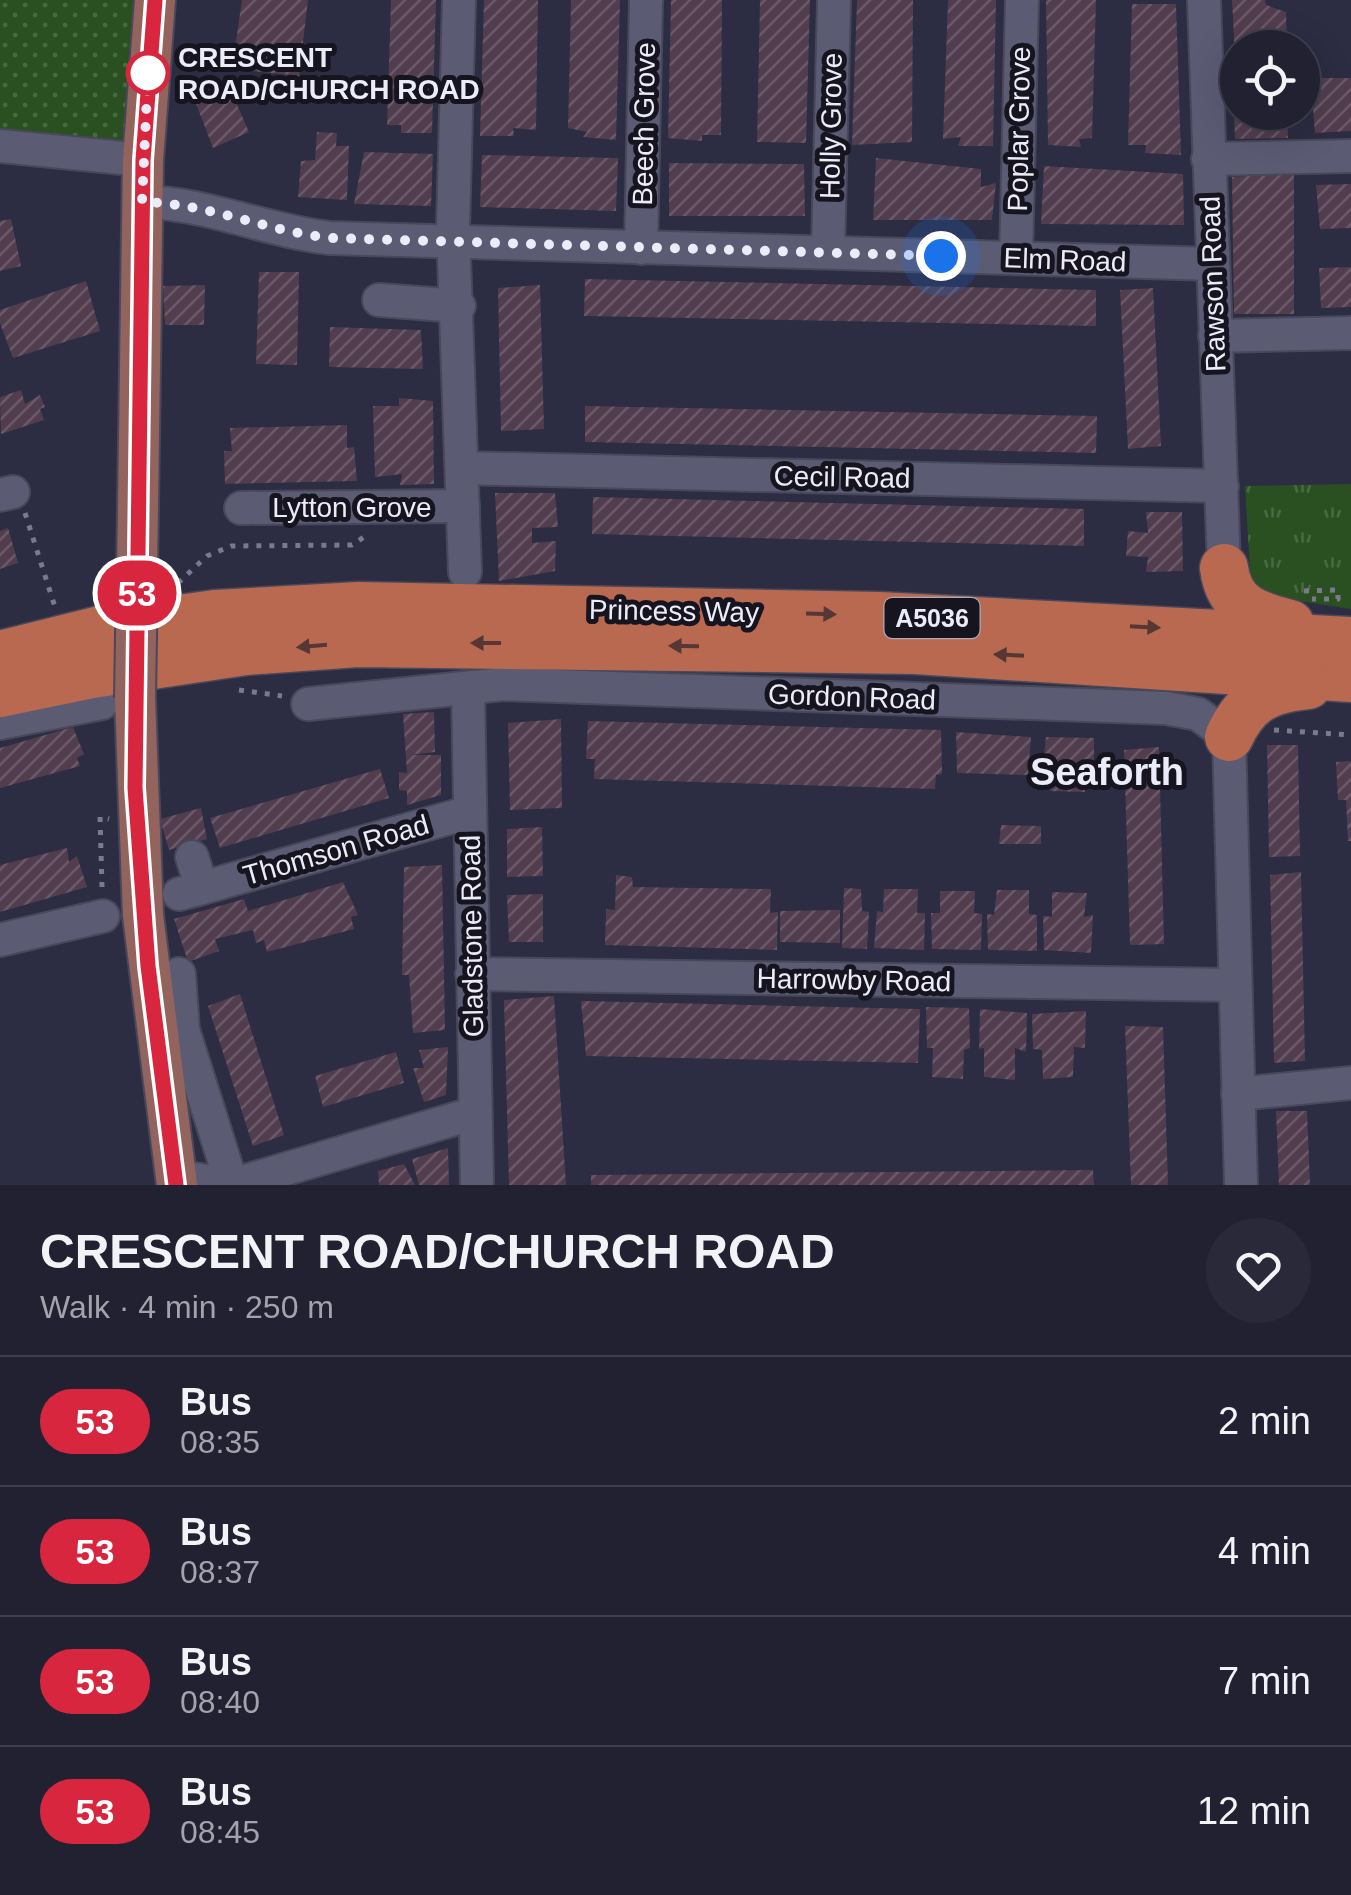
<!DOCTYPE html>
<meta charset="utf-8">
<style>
:root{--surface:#212132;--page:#29293a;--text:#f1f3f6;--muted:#a2a3ac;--line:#3e3e4d}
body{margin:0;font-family:Helvetica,sans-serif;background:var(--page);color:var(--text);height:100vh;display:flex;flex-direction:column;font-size:38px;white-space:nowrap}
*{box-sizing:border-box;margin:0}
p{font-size:32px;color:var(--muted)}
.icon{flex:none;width:55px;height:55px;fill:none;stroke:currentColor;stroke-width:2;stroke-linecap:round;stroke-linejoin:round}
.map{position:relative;height:1185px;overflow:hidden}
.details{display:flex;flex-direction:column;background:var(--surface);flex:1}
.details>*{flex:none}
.badge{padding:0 20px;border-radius:32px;font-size:35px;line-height:65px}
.tools{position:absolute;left:1220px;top:30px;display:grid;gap:20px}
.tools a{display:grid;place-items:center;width:100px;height:100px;border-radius:50%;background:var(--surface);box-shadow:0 10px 40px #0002,0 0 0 2px var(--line);font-size:50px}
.you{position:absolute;width:50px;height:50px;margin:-25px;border:8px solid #fff;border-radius:50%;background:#1a73e8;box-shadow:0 0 0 15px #1a73e833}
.map>.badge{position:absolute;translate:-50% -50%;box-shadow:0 0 0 5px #fff}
.round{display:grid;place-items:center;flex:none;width:105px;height:105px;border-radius:52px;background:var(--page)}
.head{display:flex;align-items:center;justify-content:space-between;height:170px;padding:0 40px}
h1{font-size:48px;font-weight:800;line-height:75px}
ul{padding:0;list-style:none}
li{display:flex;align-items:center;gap:30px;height:130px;padding:0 40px;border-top:2px solid var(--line)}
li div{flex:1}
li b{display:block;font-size:38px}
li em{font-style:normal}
li .badge{min-width:110px;font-weight:700;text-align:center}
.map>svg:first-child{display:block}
.grass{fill:url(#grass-tufts)}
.park{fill:url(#park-dots)}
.building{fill:url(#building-hatch)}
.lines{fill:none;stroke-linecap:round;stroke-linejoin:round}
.minor-casing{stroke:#48485a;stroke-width:36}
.major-casing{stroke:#48485a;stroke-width:44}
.highway-casing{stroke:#48485a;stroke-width:51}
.path{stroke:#7a7a8d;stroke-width:5;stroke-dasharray:5 8;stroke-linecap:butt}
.minor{stroke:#5b5b74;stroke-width:32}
.major{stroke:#93635e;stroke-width:40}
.highway{stroke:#b96950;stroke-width:48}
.major-bridge-casing{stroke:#48485a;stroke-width:44;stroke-linecap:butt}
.major-bridge{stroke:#93635e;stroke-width:40}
.oneway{fill:#573733}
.line-casing{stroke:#fff;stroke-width:22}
.line{stroke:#d7263d;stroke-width:15}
.walk{stroke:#ebebf9;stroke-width:10;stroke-dasharray:0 18}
.stop-dot{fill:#fff;stroke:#d7263d;stroke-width:5}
.labels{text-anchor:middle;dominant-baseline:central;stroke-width:10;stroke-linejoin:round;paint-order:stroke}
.shield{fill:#16151f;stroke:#ababb8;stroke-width:2.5}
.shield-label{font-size:25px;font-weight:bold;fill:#ebebf9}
.stop-label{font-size:28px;font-weight:bold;fill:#ebebf9;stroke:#16151f;text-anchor:start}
.street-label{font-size:28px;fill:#ebebf9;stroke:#16151f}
.district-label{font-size:38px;font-weight:bold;fill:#ebebf9;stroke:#16151f}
</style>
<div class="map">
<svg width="1351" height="1185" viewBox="0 0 1351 1185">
<defs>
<pattern id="grass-tufts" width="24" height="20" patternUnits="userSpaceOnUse" patternTransform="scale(2.5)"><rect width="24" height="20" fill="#2a5021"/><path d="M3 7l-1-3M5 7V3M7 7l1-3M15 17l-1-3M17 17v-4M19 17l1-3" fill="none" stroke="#496942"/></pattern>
<pattern id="park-dots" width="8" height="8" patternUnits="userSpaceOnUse" patternTransform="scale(2.5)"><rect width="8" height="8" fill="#2a5021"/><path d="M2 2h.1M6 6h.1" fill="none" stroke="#496942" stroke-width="1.8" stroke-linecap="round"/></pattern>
<pattern id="building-hatch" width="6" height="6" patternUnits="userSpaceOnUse" patternTransform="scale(2.5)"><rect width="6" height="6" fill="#513d4e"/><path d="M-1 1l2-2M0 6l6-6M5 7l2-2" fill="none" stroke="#6a5968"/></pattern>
</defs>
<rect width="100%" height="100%" fill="#2c2c42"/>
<path class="grass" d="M1351,484v125l-85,-13 -15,-10 -6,-100z"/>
<path class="park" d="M0,0h140l-11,152 -129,-22z"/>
<g class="building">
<path d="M242,0h66l-9,76 -67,-7z"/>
<path d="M391,0h45l-4,133h-31v-8h-14z"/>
<path d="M484,0h54l-2,130 -23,-2 1,8h-34z"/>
<path d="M571,0h49l-4,140 -33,-3 4,-5 -19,-4z"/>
<path d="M671,0h51l-1,135h-19v6l-34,-3z"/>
<path d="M760,0h50l-4,143 -49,-1z"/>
<path d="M857,0h56l-1,142 -60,3z"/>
<path d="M948,0h48l-3,146h-35l3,-9 -18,2z"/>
<path d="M1046,0h50l-4,138 -13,1 2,8 -33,-2z"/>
<path d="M1232,0h33l1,5 20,7 1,36h-49v63z"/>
<path d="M1132,4h44l5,151 -36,-2 1,-8h-18z"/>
<path d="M1321,78h30v53l-36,2 -3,-36 7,-2z"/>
<path d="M231,91l18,41 -36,16 -18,-47z"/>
<path d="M1234,112h53l1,26 -53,1z"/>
<path d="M317,132l20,1 -1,13h13l-2,54 -49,-3 3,-36 14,-1z"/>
<path d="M364,152l69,2 -2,52 -77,-2z"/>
<path d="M482,155l136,3 -2,53 -136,-4z"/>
<path d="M876,158l105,11v18l15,-4 -4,37h-119z"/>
<path d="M669,163l135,1 1,52h-136z"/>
<path d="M1044,166l139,8 1,51 -143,-1z"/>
<path d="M1294,173v141h-60l-2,-137z"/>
<path d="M1351,184v44l-31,1 -4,-44z"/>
<path d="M11,219l10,47 -21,5v-50z"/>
<path d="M1351,267v40l-30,1 -2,-40z"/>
<path d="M259,272h40l-2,93 -41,-1z"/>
<path d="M585,279l511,11v36l-512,-10z"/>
<path d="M86,281l14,50 -87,27 -13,-35v-13z"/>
<path d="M205,285l-1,40h-39l-2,-39z"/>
<path d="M540,285l4,144 -43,2 -3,-143z"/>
<path d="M1153,288l8,158 -33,3 -8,-159z"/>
<path d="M330,327l91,3 2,39 -94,-2z"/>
<path d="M21,390l4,14 15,-9 5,12 -5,2 4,11 -43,14 -1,-37z"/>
<path d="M399,398l34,3 1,83 -34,1 2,-11 -27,3 -2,-71h26z"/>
<path d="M585,406l512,10 -1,37 -511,-11z"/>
<path d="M347,425v23l7,-1 3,34 -132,3 -1,-33h8l-2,-23z"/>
<path d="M495,493h60l3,34 -26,1v15l24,-2 -1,30 -56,10z"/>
<path d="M593,497l491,12v37l-492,-12z"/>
<path d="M1146,512h36l1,59 -37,1 2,-15 -22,-1 2,-25 20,2z"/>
<path d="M8,528l10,35 -18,6v-38z"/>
<path d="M434,712l1,40 -25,3h31v40l-34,10v-14l-8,-1v-18l8,1 -4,-59z"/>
<path d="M561,719l1,89 -52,2 -2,-87z"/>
<path d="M588,721l353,9 1,44 -6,1 -1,14 -341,-10 1,-20h-9z"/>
<path d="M73,727l11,27 -7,4 3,8 -80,22v-40z"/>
<path d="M956,732l75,5 -3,38 -71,-2z"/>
<path d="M1046,737l48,1v35l-12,-1 3,20 -35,-1 3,-20 -11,1z"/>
<path d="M1267,745h31l2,111 -31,1z"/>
<path d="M1159,747l5,197 -34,1 -6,-195z"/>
<path d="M1351,761v80h-3l-2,-41h-8l-2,-38z"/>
<path d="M380,769l9,29 -169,50 -10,-30z"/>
<path d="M201,808l6,31 -38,11 -9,-31z"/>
<path d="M1001,825l40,1v18h-42z"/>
<path d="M542,827l1,49 -36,1v-48z"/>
<path d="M67,848l2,14 8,-6 10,31 -87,25v-47z"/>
<path d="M442,865l3,165 -32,3 -4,-58h-7l2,-108z"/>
<path d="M1301,872l4,189 -31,2 -4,-188z"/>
<path d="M616,875l16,2 1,10 138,2 -1,24 8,-1 -1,38 -172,-5 1,-36 9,1z"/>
<path d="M343,882l15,33 -7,2 3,12 -87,23 -3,-12 -8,3 -3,-13 -38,9 4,12 -31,11 -14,-43 70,-20 4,12z"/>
<path d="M844,888l17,1 1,22 7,1 -2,37 -25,-1z"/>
<path d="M884,889h34l-1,24h8l-1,37 -50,-2 3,-37 6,1z"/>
<path d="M997,890h32v24l8,1v36l-49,-1 -1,-36 7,1z"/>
<path d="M940,891h35l-1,22 8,1 -1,36 -49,-1 -1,-36h9z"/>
<path d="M1052,892l35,1 -3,24 9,-2 -2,38 -47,-3 -1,-34 9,1z"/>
<path d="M543,894v48h-34l-2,-47z"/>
<path d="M840,910v33l-60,-1v-31z"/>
<path d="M240,994l44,141 -31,11 -45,-140z"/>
<path d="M554,996l12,189h-57l-5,-185z"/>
<path d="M581,1001l339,8 -2,54 -332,-7z"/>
<path d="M926,1007l43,1 1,40 -6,2 -1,29 -31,-2 1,-29h-6z"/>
<path d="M980,1009l47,4 -1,39 -11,-4v32l-31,-3v-29l-5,1z"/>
<path d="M1086,1011l-1,37 -11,-1 -1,30 -30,2 -1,-29 -9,-1 -1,-35z"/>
<path d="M1125,1026l38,1 5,158h-37z"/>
<path d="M448,1047l-2,48 -22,7 -11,-34h11l-5,-18z"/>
<path d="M396,1052l8,31 -81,24 -8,-31z"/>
<path d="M1276,1111h31l3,74h-31z"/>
<path d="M448,1148l1,37h-30l-7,-26z"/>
<path d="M404,1164l11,21h-36l-1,-14z"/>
<path d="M1093,1170l1,15h-503v-10z"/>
</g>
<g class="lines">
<g class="minor-casing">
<g id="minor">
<path d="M459,0l-6,228 12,344"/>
<path d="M1204,0l20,568"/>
<path d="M0,146l143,14"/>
<path d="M1208,159l143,-3"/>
<path d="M143,202c64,1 123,29 187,36l883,26"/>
<path d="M641,248l5,-248"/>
<path d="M828,252l6,-252"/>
<path d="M1016,258l6,-258"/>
<path d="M379,300l80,6"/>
<path d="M1215,336l136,-3"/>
<path d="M462,468l760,18"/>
<path d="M0,495l13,-3"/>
<path d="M241,508l222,-2"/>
<path d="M468,688l9,497"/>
<path d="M308,704l195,-20 663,24 32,6 31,23 12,448"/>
<path d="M0,723l102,-20"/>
<path d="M202,888l268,-76"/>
<path d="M179,894l23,-6 -10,-31"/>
<path d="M0,940l103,-24"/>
<path d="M179,974l4,56 49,155"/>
<path d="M472,974l763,11"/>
<path d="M1238,1094l113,-11"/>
<path d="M175,1176l57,9 243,-72"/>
</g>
</g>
<g class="major-casing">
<g id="major">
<path d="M137,574l6,-414 12,-160"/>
<path d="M135,698l8,217 34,270"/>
</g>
</g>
<g class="highway-casing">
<g id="highway">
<path d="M1224,568c5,39 31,47 66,56"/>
<path d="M0,655l100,-25 115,-16 144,-8 520,10 472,25"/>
<path d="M0,693l92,-19 154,-23 112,-8 557,7 436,28"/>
<path d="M1229,737c17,-37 38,-48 79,-52"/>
</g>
</g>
<g class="path">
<path d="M25,513l30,94"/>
<path d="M178,583l29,-27 24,-10 121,-1 15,-10"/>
<path d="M1304,591l34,-1v9h-26"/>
<path d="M239,690l43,6"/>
<path d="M1274,730l77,5"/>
<path d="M102,887l-2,-70 9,2"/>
</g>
<use href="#minor" class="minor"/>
<use href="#major" class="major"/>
<use href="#highway" class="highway"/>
<g class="major-bridge-casing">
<path id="major-bridge" d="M135,698l2,-124"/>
</g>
<use href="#major-bridge" class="major-bridge"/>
</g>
<defs><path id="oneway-solid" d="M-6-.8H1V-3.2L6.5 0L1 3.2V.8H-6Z" transform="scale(2.5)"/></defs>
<g class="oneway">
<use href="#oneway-solid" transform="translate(821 614) rotate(2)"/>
<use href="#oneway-solid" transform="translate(1145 627) rotate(3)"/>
<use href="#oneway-solid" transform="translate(486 643) rotate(-180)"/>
<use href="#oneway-solid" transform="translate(312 646) rotate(175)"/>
<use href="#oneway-solid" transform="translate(684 646) rotate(-179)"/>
<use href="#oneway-solid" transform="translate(1009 655) rotate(-177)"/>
</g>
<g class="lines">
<g class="line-casing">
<path id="line" d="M155,0l-12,160 -8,628 13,178 28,219"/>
</g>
<use href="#line" class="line"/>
<path class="walk" d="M148,73l-6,129c65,1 124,29 188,36l611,18"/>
</g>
<circle class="stop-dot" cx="148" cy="73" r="20"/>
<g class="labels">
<rect class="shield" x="884.5" y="598" width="95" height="40" rx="8"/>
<g class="shield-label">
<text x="932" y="618">A5036</text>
</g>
<g class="stop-label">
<text x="178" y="57">CRESCENT<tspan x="178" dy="32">ROAD/CHURCH ROAD</tspan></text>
</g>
<g class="street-label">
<text transform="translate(644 124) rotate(-89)">Beech Grove</text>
<text transform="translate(831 126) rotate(-89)">Holly Grove</text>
<text transform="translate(1019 129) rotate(-89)">Poplar Grove</text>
<text transform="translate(1065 260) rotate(2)">Elm Road</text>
<text transform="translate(1213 284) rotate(-92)">Rawson Road</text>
<text transform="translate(842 477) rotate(1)">Cecil Road</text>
<text x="352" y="507">Lytton Grove</text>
<text transform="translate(674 611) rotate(1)">Princess Way</text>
<text transform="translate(852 697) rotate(2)">Gordon Road</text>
<text transform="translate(336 850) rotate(-16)">Thomson Road</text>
<text transform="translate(472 936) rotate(-91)">Gladstone Road</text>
<text transform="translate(854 980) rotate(1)">Harrowby Road</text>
</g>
<g class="district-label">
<text x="1107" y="772">Seaforth</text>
</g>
</g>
</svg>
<div class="tools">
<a><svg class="icon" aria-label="locate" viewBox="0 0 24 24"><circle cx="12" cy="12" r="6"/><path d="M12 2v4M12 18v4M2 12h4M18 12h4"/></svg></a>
</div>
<div class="you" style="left:941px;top:256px"></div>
<b class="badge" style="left:137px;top:593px;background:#d7263d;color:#fff">53</b>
</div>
<section class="details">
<div class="head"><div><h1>CRESCENT ROAD/CHURCH ROAD</h1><p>Walk · 4 min · 250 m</p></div><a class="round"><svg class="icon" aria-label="heart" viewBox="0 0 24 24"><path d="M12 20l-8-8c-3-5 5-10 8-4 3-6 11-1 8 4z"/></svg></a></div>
<ul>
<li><span class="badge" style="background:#d7263d;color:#fff">53</span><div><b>Bus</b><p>08:35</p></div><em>2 min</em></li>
<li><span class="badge" style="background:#d7263d;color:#fff">53</span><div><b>Bus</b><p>08:37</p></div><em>4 min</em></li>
<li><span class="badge" style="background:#d7263d;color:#fff">53</span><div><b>Bus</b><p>08:40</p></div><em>7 min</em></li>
<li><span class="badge" style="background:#d7263d;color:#fff">53</span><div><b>Bus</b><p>08:45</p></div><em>12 min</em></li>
</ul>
</section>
